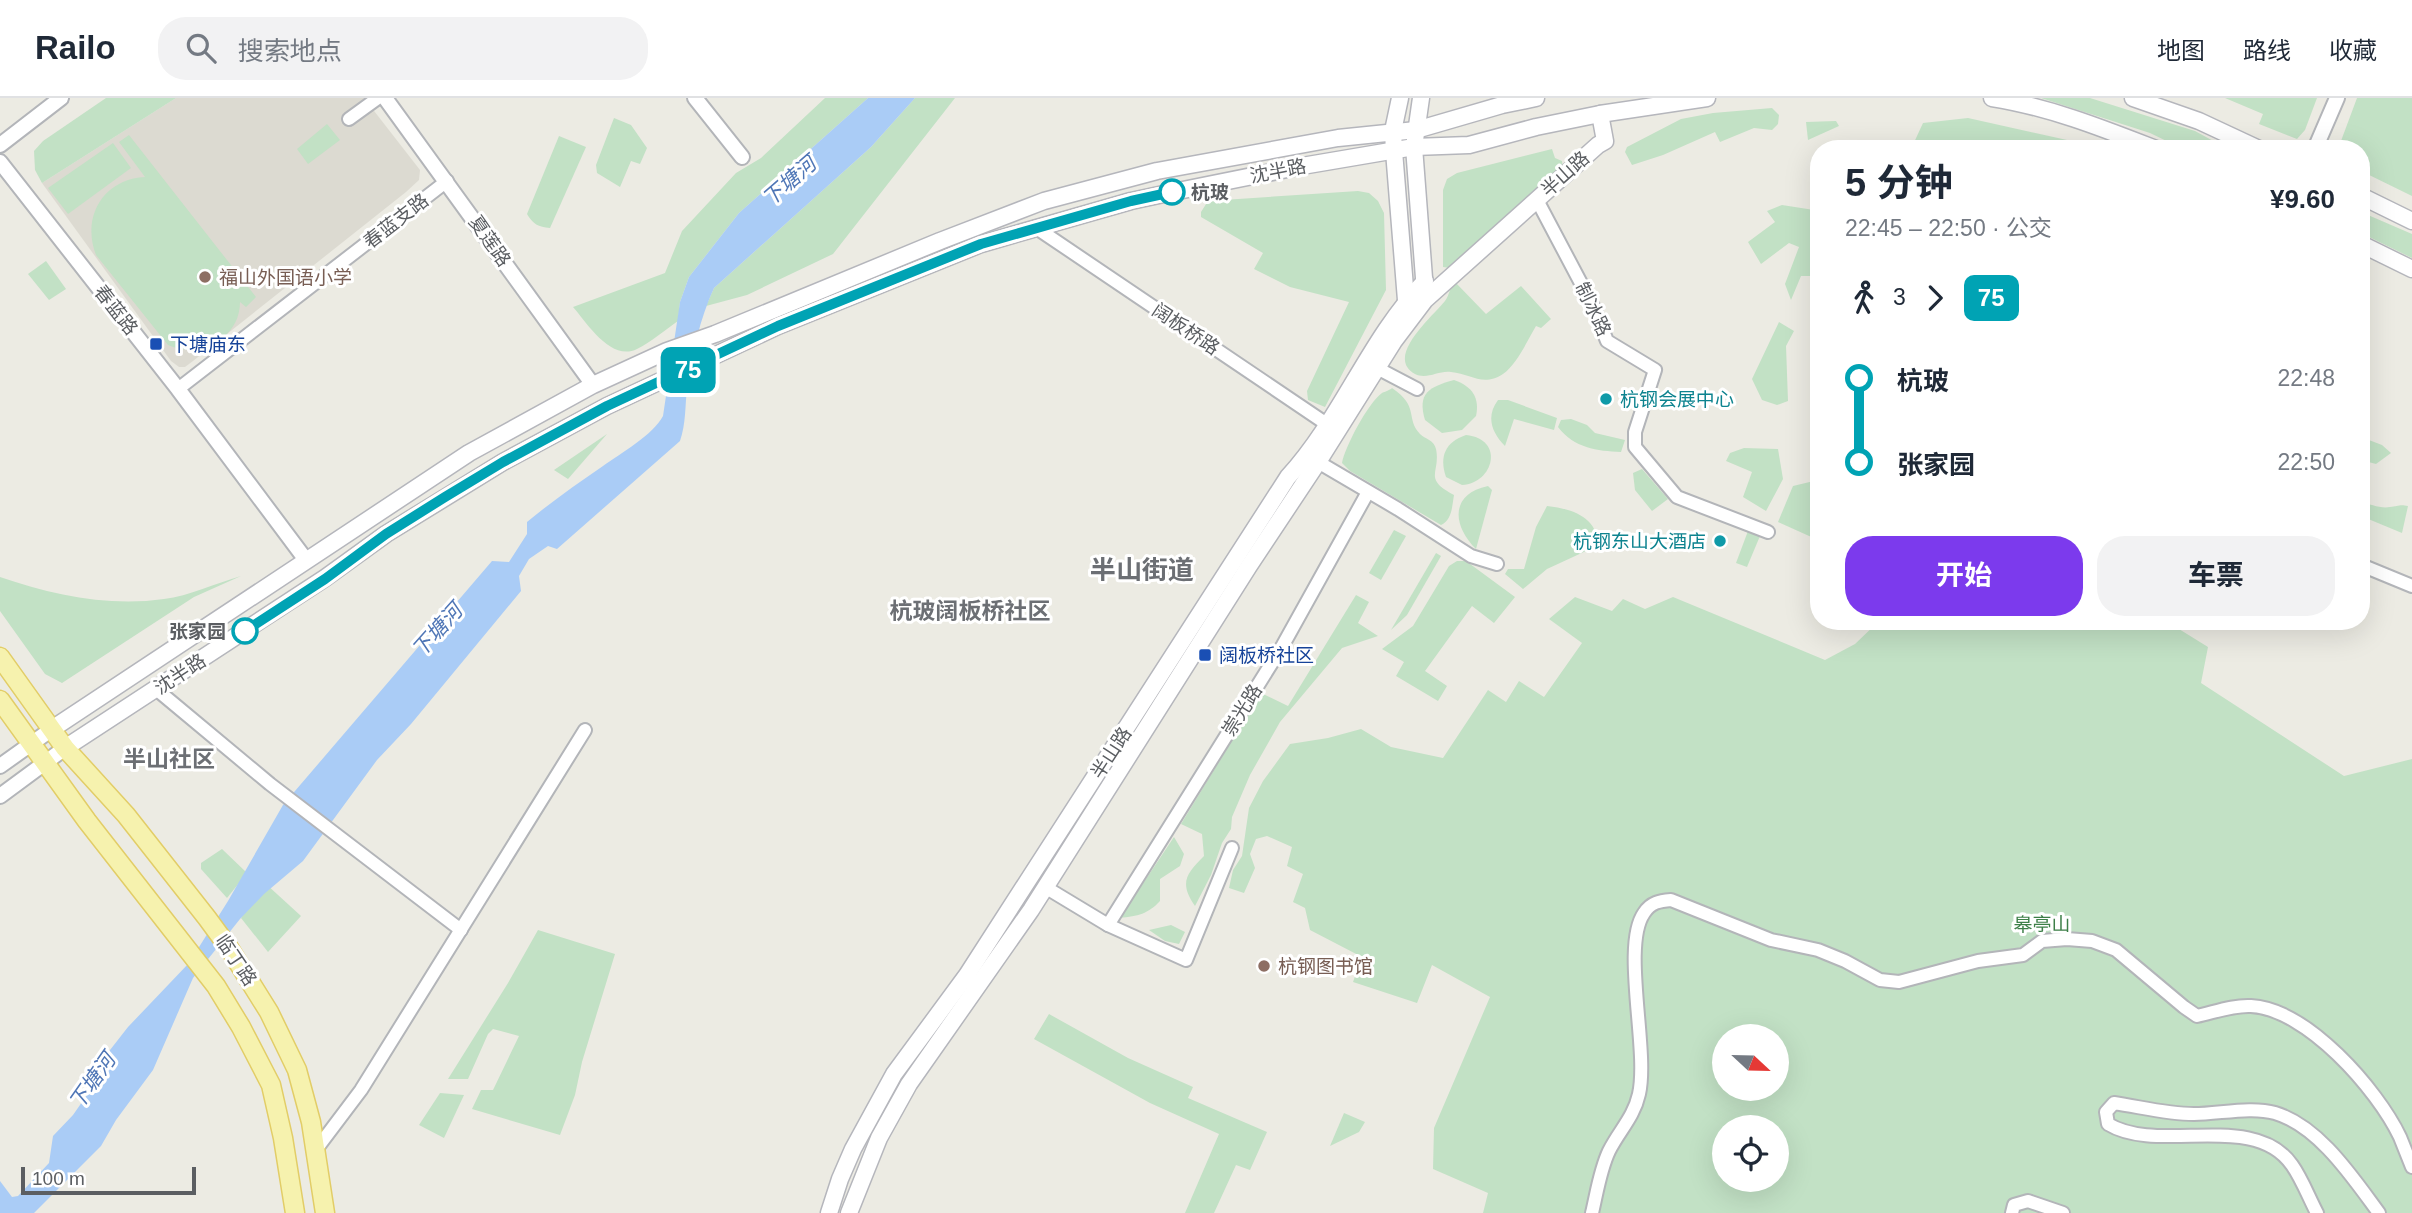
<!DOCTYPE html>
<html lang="zh">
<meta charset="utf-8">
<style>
:root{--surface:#fff;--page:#f2f2f3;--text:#1f2937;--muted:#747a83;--line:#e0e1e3;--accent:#7c3aed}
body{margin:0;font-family:Arial,"Noto Sans SC",sans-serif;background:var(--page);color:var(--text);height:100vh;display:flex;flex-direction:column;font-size:26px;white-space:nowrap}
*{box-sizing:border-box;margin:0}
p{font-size:23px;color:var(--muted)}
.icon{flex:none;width:38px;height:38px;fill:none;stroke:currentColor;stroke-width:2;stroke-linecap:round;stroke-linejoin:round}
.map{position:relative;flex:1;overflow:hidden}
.side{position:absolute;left:1810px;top:42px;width:560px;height:490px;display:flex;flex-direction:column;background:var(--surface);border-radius:28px;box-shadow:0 7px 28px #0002}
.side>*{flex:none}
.badge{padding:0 14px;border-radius:10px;font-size:24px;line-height:46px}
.needle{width:46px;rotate:112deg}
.fabs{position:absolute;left:1712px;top:926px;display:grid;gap:14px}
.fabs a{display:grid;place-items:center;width:77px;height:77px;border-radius:50%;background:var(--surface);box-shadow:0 7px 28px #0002;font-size:35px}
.scale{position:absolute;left:21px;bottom:18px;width:175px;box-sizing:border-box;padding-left:7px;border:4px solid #5b5e62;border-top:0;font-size:19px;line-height:24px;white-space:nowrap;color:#5b5e62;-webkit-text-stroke:5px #fff;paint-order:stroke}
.map>.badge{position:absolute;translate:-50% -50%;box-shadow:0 0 0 4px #fff}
.legs{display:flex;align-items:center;gap:10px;height:77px;padding:0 35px;font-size:23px}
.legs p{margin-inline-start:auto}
.summary{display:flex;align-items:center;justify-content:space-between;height:119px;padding:0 35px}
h1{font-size:38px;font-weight:700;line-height:52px}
.cta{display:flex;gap:14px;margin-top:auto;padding:14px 35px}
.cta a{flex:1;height:80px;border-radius:28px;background:var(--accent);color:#fff;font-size:28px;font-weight:700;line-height:80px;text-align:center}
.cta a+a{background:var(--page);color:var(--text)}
ul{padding:0 35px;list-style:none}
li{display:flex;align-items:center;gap:24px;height:84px;font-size:26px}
li i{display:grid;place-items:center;width:10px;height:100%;margin:0 9px;background:currentColor}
li i::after{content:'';width:18px;height:18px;margin:-9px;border:5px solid;border-radius:50%;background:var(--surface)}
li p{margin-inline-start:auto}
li:first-child i{background:linear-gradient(#0000 50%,currentColor 0)}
li:last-child i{background:linear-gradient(currentColor 50%,#0000 0)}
header{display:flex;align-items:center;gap:42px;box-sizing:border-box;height:98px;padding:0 35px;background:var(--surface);border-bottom:2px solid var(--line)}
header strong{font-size:33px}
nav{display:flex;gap:38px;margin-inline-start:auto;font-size:24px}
.search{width:490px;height:63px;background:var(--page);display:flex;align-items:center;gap:18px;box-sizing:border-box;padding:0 24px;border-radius:28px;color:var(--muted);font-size:26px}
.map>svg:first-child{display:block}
.education{fill:#dcdad1}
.green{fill:#c2e1c5;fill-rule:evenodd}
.water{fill:#aaccf6}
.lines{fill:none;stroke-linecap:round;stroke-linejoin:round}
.minor-casing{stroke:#b3b5b9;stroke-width:16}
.tertiary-casing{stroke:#b3b5b9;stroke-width:18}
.secondary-casing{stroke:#b5b6bc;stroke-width:19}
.primary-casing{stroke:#e2cd67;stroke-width:21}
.minor{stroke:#fff;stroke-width:12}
.tertiary{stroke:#fff;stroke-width:14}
.secondary{stroke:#fff;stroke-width:16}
.primary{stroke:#f6f2ae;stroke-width:18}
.line-1-casing{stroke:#fff;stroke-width:16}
.line-1{stroke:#00a3b4;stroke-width:10}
.stop-1-dot{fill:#fff;stroke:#00a3b4;stroke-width:3.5}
.education-dot{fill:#8d6e63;stroke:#fff;stroke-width:2.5}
.transit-dot{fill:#1a4fb4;stroke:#fff;stroke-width:2.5}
.culture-dot{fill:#0f9aa8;stroke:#fff;stroke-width:2.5}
.labels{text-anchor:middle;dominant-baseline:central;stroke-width:6;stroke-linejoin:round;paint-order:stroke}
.street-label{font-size:19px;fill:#5b5e62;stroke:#fff}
.stop-label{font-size:19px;font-weight:bold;fill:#5b5e62;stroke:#fff;text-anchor:start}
.education-label{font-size:19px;fill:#785e54;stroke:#fff;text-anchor:start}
.transit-label{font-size:19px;fill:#164399;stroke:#fff;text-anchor:start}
.culture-label{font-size:19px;fill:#0d838f;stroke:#fff;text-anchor:start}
.park-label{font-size:19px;fill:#3d7f48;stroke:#fff}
.water-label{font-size:21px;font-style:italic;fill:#4f76b6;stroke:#fff}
.quarter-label{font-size:23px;font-weight:bold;fill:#6c6f74;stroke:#fff}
.district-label{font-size:26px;font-weight:bold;fill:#6c6f74;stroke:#fff}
</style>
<header>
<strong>Railo</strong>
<div class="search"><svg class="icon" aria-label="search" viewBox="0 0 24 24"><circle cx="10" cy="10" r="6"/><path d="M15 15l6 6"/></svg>搜索地点</div>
<nav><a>地图</a><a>路线</a><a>收藏</a></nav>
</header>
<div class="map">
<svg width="2412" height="1115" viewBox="0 0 2412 1115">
<rect width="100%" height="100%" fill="#ecebe3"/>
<path class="education" d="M176,0h188l56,72 -1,10 -13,12 -213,169 -8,6h-6l-8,-6 -129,-178z"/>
<g class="green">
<path d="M106,0h70l-134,85 -7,-13 -1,-19 9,-10z"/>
<path d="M825,0h43l-129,115 -50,64 -9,25 -2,19c-13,9 -27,21 -41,28 -26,13 -50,-26 -64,-42l92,-34 17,-42 54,-58 25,-15z"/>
<path d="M915,0h40l-122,156 -86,41 -41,11 8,-18 157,-141z"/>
<path d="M2041,0h49l105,33 33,18h-45l-33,-16z"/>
<path d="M2225,0h92l-12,32 -8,9 -38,-15 4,-10z"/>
<path d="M2357,0h55v98l-51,-25v-22h-23z"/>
<path d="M1772,10l7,7 -1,9 -6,6 -18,-2 -34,14 -5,-10 -52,23 -31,10 -7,-13 2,-5 54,-28 32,-6z"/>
<path d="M614,20l17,7 16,23 -7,16 -9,-3 -11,26 -23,-14 -1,-8z"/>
<path d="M1968,20l99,22 12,4 -1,5h-167l12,-26z"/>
<path d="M1836,23l3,5 -31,14 -2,-18z"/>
<path d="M327,26l13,16 -32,24 -11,-15z"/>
<path d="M129,37l127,162 -10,10 -6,-5c0,37 -41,57 -72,43l-72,-90c-15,-39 8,-76 49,-78l-26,-35z"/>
<path d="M559,38l27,11 -36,81c-12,-1 -17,-4 -23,-14z"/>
<path d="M113,45l18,25 -63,46 -20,-26z"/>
<path d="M1552,51l3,9 7,3 1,8 -113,99 -7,-1v-77l4,-11 10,-6z"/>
<path d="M1358,93l11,2 9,8 6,12 2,77 -61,117 -17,-7 -1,-9 42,-89 -59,-15 -36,-18 9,-16 -62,-36v-5l7,-11z"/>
<path d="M1818,103v80l-2,-5h-15l-10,24 -6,-16 14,-37 -10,-4 -28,21 -13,-22 27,-20 -8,-11 15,-6 32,5z"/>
<path d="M2361,114l51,22v24l-51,-25z"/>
<path d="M46,163l20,28 -17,11 -21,-26z"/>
<path d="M1455,184l31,32 35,-28 30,33 -10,9 -5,-2c-9,15 -19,38 -33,48 -20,13 -32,0 -52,-2 -12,-2 -24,8 -36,2 -31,-17 18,-58 30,-73 5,-7 4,-13 10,-19z"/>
<path d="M1779,224l15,9 -8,15 2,55 -11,4 -15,-5 -10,-21z"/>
<path d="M1454,282c18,6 26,18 22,36l-14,14 -20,3 -17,-13c-8,-27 4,-33 29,-40z"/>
<path d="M1392,290c28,19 13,30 28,46 5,5 14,6 16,15 5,24 -14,29 18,46 -2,12 -2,25 -13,30l-91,-54 -8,-8c3,-16 26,-60 40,-70 0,0 10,-4 10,-5z"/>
<path d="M1498,302h10l49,18 -3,12 -40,-11 -9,27c-14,-14 -19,-30 -7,-46z"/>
<path d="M1571,321l16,6 8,8 30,7 -4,12c-24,-1 -47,-4 -63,-25l3,-7z"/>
<path d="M607,336l-39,45 -14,-9z"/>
<path d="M1466,337c39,4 28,48 -4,50l-16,-8c-7,-20 -1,-35 20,-42z"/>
<path d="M2361,339l21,8 9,8 -15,11 -15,-4z"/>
<path d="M1744,350l34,1 5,30 -17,32 -23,-14 9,-25 -26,-11 4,-8z"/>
<path d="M1642,371l26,30 -16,12 -17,-21 -2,-17z"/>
<path d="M1818,382v60l-40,-18 15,-36z"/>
<path d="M1488,388l4,4 -16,59c-24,-24 -26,-55 12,-63z"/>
<path d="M2361,404c9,2 20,7 29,5 8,-1 10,-3 18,-1l-6,27 -41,-17z"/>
<path d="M1547,408c25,3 49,10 52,39l-52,24 -24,20 -18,-15 3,-5h16l12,-42z"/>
<path d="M1394,432l12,6 -25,44 -12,-7z"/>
<path d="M1748,433l12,5 -13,31 -11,-4z"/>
<path d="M1436,455l5,3 -34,59 -16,15z"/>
<path d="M1457,463h9l49,36 -21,26 -22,-17 -47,65 22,15 -9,15 -42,-25 8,-14 -22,-13 31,-23 36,-60z"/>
<path d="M241,478l-47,21 -132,86 -17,-9 -45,-63v-34c52,18 109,30 164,22 25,-3 52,-16 77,-23z"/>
<path d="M1356,497l13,7 -11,21 20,13 -36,12 -62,74 -30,53 -18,42 -1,12 -9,14 -11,32 -16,31c-16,-23 -9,-32 9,-50l-2,-22 -21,-10 80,-131 27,13z"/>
<path d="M1575,499l37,14 11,-12 22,10 28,-12 152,63 30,-16 24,-23h287l42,26 -7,36 143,93 68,-17v454h-929l5,-20 -55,-24 1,-41 56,-131 -58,-32 -15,38 -64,-21 9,-25 -52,-27 -5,-22 -12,-6 10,-28 -16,-8 5,-19 -25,-11 -11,3 -6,15 5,14 -11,25 -15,-5 4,-18 9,-14 7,-48 14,-27 27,-37 38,-6 33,-9 30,18 52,11 45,-68 18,12 13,-21 25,16 38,-54 -33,-24zM1724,938h52v52h-52zM1724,1029h52v53h-52z"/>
<path d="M1174,739l10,17 -4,12 -20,13v22c-12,13 -22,15 -40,17z"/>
<path d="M222,751l25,24 -20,25 -26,-29v-6z"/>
<path d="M266,786l35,32 -33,36 -27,-34z"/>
<path d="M1171,827l14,7 -6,12 -14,-3 -16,-11z"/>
<path d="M538,832l77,24 -33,108 -7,33 -15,40 -88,-26 9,-19h12l26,-54 -26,-7 -5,5 -20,45h-20l60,-96z"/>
<path d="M1049,916l79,44 65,29 -5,11 79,34 -17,38 -14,-5 -22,48h-29l34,-79 -69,-31 -116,-64z"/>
<path d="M440,995l24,2 -20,43 -25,-13z"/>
<path d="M1344,1015l21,9 -6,10 -29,14z"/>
</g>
<path class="water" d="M868,0h47l-44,49 -157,141c-14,30 -22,67 -27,100 -2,18 -1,36 -7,53l-123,108 -9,-3 -19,13 -10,17 2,15 -110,133 -34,36 -74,101 -39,33 -24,25 -47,59 -40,92 -37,50 -15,26 -67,67h-34v-32l12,16 6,-1 31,-33 4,-27 20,-21 16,-23 21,-42 18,-23 61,-64 39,-62 55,-96 209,-244 17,1 18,-28v-12c24,-20 50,-38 76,-56 18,-13 50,-31 60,-50l17,-114 9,-25 50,-64z"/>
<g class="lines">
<g class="minor-casing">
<g id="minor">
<path d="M349,21l29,-21"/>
<path d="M1537,102l56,106 14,35 48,29 -20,62v15l42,50 91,35"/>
<path d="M1035,129l299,202"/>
<path d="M1375,269l42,22"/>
<path d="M178,291l269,-208"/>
<path d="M1318,364l80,47 73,47 26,8"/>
<path d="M2361,467l51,21"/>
<path d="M156,591l114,95 191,146"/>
<path d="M1045,789l63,38 78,35 46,-112"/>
<path d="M1108,827l175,-280 85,-153"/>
<path d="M315,1053l46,-61 224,-360"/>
<path d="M1592,1115c5,-21 8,-43 17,-62 10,-20 25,-34 30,-57 10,-44 -18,-148 5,-181 7,-11 16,-12 27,-13l100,40 47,10 27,11 35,19 19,2 79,-21 45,-6 19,-14 25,-2 25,2 24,9 68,57 13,9c18,-4 36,-11 54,-10 56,3 126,83 149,131 4,10 8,20 12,30"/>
<path d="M2012,1115l2,-8 14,-4 35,12"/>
<path d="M2317,1115c-8,-15 -15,-34 -25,-48 -38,-55 -133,-10 -184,-41l-2,-12 8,-9c27,4 53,11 80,11 25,0 57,-8 81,-1 44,13 78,65 104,100"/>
</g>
</g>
<g class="tertiary-casing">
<g id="tertiary">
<path d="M385,0l208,287"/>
<path d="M695,0l47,59"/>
<path d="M0,47l61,-47"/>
<path d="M2315,51l22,-51"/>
<path d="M0,64l178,227 128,171"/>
<path d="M0,668l52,-37"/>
<path d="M0,698l65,-48"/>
</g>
</g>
<g class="secondary-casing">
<g id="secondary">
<path d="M1400,0l-7,33 1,20 12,149 4,3"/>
<path d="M1421,0l-7,49 11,144"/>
<path d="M1992,0c57,9 110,30 164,51"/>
<path d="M2133,0l66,23 60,28"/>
<path d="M2361,98l51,25"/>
<path d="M2361,146l51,25"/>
<path d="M52,631l417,-276 124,-68 74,-34 48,-17 225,-93 104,-40 113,-30 181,-33 78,-8 86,-25 34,-7"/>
<path d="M65,650l260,-170 61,-44 117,-72 104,-56 171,-80 203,-82 150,-43 42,-9 129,-26 112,-19 55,-2 67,-18 64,-13 107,-16"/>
<path d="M829,1115l11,-34 13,-30 41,-75 73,-99 321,-498c54,-59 81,-138 137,-196"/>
<path d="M849,1115l30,-75 30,-54 122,-174 218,-344 69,-104 76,-121 31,-41 173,-155 7,-4 -5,-27"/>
</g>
</g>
<g class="primary-casing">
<g id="primary">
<path d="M0,559l65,91 61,67 81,103 22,30 40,64 28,58 14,52 14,91"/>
<path d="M0,602l87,121 129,165 25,41 30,58 12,53 12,75"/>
</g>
</g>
<use href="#minor" class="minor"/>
<use href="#tertiary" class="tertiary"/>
<use href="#secondary" class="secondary"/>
<use href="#primary" class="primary"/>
</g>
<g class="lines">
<g class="line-1-casing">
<path id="line-1" d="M245,533l80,-52 61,-45 59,-37 58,-35 104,-56 171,-80 203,-82 150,-43 41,-9"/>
</g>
<use href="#line-1" class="line-1"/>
</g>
<g class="stop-1-dot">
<circle cx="1172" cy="94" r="12"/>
<circle cx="245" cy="533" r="12"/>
</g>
<g class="education-dot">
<circle cx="205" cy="179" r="7"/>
<circle cx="1264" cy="868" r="7"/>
</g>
<g class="transit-dot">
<rect x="149" y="239" width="14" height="14" rx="3.5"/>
<rect x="1198" y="550" width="14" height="14" rx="3.5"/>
</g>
<g class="culture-dot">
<circle cx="1606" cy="301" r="7"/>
<circle cx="1720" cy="443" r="7"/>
</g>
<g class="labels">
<g class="street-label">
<text transform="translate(1278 73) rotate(-11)">沈半路</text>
<text transform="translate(1565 76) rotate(-42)">半山路</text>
<text transform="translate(396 123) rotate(-38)">春蓝支路</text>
<text transform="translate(490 143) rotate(55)">夏莲路</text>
<text transform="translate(1593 211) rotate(64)">制冰路</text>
<text transform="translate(116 212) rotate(52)">春蓝路</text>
<text transform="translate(1186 231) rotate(34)">阔板桥路</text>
<text transform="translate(180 576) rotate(-33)">沈半路</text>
<text transform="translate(1242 612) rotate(-58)">崇光路</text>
<text transform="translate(1111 655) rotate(-57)">半山路</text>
<text transform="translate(236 862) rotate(56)">临丁路</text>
</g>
<g class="stop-label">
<text x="1191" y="94">杭玻</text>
<text x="226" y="533" text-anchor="end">张家园</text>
</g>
<g class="education-label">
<text x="219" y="179">福山外国语小学</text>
<text x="1278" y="868">杭钢图书馆</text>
</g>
<g class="transit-label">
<text x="170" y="246">下塘庙东</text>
<text x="1219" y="557">阔板桥社区</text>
</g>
<g class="culture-label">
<text x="1620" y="301">杭钢会展中心</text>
<text x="1706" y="443" text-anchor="end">杭钢东山大酒店</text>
</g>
<g class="park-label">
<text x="2042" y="826">皋亭山</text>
</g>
<g class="water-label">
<text transform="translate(789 83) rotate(-41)">下塘河</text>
<text transform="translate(437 532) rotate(-48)">下塘河</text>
<text transform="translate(92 983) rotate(-55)">下塘河</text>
</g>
<g class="quarter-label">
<text x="970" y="513">杭玻阔板桥社区</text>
<text x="169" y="661">半山社区</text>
</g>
<g class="district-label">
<text x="1142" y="472">半山街道</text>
</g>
</g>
</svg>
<div class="fabs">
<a><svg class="needle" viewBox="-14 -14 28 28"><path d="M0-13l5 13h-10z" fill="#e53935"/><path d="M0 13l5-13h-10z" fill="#747a83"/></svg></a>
<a><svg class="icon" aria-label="locate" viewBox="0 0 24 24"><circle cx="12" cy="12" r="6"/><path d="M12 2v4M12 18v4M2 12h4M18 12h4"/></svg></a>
</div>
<div class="scale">100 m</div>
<b class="badge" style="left:688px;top:272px;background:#00a3b4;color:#fff">75</b>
<section class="side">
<div class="summary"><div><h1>5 分钟</h1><p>22:45 – 22:50 · 公交</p></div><b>¥9.60</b></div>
<div class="legs"><svg class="icon" aria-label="walk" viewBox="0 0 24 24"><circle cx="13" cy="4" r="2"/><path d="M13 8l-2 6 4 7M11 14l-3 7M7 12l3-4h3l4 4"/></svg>3<svg class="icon" aria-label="forward" viewBox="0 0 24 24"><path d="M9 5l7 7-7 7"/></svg><b class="badge" style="background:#00a3b4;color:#fff">75</b></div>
<ul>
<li><i style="color:#00a3b4"></i><b>杭玻</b><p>22:48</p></li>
<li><i style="color:#00a3b4"></i><b>张家园</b><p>22:50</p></li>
</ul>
<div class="cta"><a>开始</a><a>车票</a></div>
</section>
</div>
